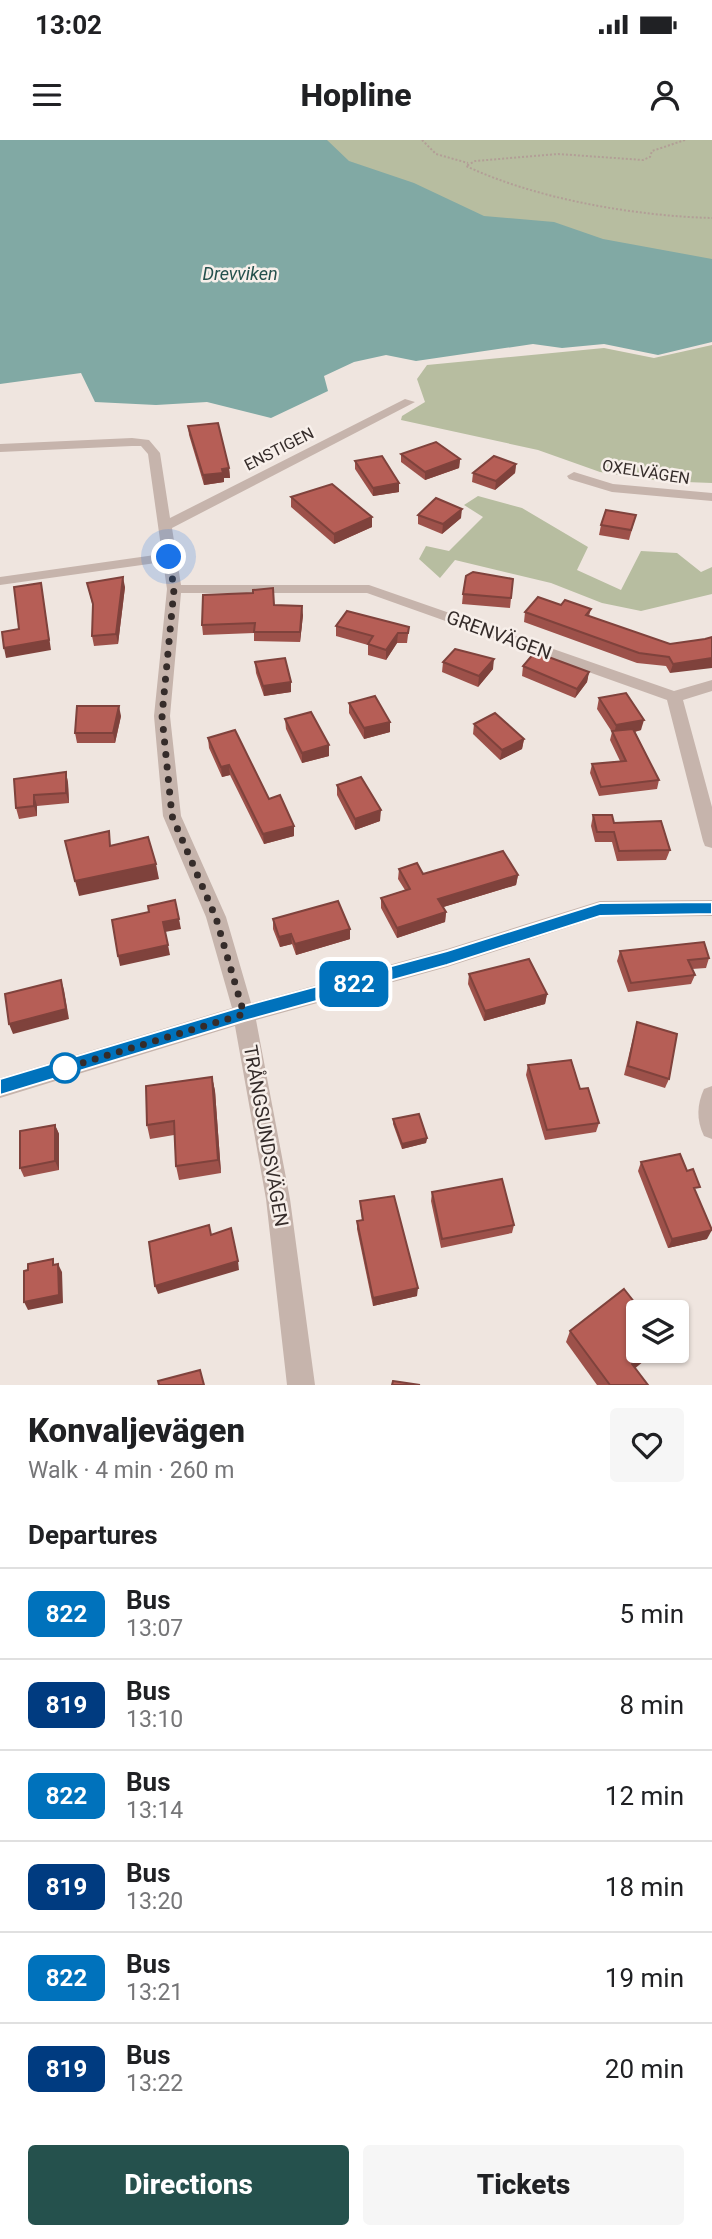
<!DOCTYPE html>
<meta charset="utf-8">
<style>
:root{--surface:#fff;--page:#f6f6f6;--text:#202124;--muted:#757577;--line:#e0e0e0;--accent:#25514d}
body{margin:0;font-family:Roboto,sans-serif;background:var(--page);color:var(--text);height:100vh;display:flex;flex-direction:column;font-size:26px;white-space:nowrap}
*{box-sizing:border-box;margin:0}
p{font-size:23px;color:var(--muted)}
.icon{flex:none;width:38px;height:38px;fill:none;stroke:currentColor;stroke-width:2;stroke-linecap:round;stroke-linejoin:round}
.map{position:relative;height:1245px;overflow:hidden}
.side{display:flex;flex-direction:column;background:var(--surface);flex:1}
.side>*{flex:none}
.badge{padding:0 14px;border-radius:10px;font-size:24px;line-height:46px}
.controls{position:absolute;left:626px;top:1160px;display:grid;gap:14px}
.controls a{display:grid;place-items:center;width:63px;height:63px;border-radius:7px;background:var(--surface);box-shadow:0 2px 5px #0004;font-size:35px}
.you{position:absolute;width:35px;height:35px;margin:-18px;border:5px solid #fff;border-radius:50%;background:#1a73e8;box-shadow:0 0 0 10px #1a73e833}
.map>.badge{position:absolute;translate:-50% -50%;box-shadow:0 0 0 4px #fff}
h2{padding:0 28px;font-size:26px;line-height:63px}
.round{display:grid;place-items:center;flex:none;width:74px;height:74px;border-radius:7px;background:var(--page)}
.overview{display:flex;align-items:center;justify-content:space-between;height:119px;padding:0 28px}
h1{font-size:33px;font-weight:800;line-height:52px}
.button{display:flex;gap:14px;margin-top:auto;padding:14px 28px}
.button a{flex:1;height:80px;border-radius:7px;background:var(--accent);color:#fff;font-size:28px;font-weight:800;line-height:80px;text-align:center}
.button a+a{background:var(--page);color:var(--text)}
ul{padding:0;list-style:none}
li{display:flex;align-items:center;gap:21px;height:91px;padding:0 28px;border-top:2px solid var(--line)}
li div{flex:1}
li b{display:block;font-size:26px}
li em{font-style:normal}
li .badge{min-width:77px;font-weight:700;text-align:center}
.status{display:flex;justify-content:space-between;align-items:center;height:49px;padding:0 35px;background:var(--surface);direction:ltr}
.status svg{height:19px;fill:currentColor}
header{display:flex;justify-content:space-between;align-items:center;height:91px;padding:0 28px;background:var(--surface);font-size:32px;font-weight:800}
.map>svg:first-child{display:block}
.green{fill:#b7bda0}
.water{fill:#81a9a4}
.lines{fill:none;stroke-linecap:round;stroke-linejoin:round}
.path{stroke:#b29e96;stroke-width:2;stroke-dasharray:2 2;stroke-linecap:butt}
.minor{fill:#c6b4ac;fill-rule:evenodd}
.wall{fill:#9d514a}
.shaded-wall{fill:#7f423c}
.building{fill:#b65e56;stroke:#7f423c;stroke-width:2}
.line{fill:#0072bc;stroke:#fff;stroke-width:2}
.walk{stroke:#352c2a;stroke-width:7;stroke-dasharray:0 12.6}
.stop-dot{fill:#fff;stroke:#0072bc;stroke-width:3.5}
.labels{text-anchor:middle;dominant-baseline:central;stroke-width:5;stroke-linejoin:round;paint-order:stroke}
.far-street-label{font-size:16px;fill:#352c2a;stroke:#f7efea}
.far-water-label{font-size:18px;font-style:italic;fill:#25514d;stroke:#f7efea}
.street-label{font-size:19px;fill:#352c2a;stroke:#f7efea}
</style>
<div class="status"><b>13:02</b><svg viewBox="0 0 49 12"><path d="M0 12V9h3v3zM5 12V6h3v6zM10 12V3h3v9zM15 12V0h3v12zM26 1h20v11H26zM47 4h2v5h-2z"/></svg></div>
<header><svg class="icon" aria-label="menu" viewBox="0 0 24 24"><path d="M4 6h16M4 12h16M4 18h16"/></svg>Hopline<svg class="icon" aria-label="person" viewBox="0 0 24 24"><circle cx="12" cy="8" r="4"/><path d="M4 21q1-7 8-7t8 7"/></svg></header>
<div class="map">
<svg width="712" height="1245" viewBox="0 0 712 1245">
<rect width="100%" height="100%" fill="#efe5df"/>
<g class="green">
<path d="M205,0h507v158z"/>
<path d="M712,205v138l-52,-2 -60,-9 -62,-22 -137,-30 1,-4 23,-14 -8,-23 10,-14 177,-17 50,10z"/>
<path d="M478,356l44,12 66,39 -11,23 44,20 20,-39 36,2 24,19 11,-5v27l-71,17 -39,-8 -51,-20 -96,-23 -15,18 -21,-19 7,-13 23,5 34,-34 -19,-12z"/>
</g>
<path class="water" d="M0,0h327l22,21 65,22 70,33 70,6 49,17 109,20v83l-54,13 -54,-11 -42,4 -29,-4 -117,17 -30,-6 -32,7 -30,14 4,15 -57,27 -64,-16 -51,3 -61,-3 -14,-29 -81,11z"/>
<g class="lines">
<g class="path">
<path d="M422,0l14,14 32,9"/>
<path d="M685,0l-33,11 -2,6 -7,3 -85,-6 -83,7 -9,5c70,33 169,50 246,52"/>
</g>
<g class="minor">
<path d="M405,259l10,3 -243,126 9,57h188l305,106 38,-11v11l-29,9 29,107v41l-7,-2 -2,-5 -36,-141 -300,-107h-186l-11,123 11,100 45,101 25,86 196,-54 153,-48 112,-1v16l-112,1 -153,50 -191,53 34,179 25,186h-28l-21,-186 -31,-173 -235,72v-20l232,-70 -26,-91 -43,-101 -9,-100 13,-127 -4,-27 -163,23v-8l162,-23 -14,-100 -7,-8h-9l-132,6v-8l132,-6 17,2 11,13 10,65z"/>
<path d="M574,332l39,12 99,9v8l-100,-9 -43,-13 -2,-3z"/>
<path d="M712,946v53l-8,-3c-8,-16 -7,-32 0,-47z"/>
</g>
</g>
<g class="wall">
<path d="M188,286l41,42 1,10h-6v4l-20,3 -15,-50z"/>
<path d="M401,314l59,5 -1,9 -34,12 -24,-18z"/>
<path d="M355,321l44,22v9l-26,4 -18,-27z"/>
<path d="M516,324l-1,9 -20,17 -23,-8 1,-9z"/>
<path d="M291,357l81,30 -38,17 -43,-37z"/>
<path d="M418,375l43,3 -19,16 -24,-10z"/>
<path d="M636,375l-7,25 -30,-5 2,-10z"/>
<path d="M513,439l-3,29 -48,-4 1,-10z"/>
<path d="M87,443l38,4 -7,57 -24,2 -2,-10 1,-29z"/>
<path d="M274,465l29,10 -3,27 -46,-1v-8l-51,2 -1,-10z"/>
<path d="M561,465l30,4 -2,7 81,28 35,-5 -35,34 -4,-7 -29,-3 -113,-41 1,-10z"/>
<path d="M336,486l73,1 -2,16h-10l-11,17 -18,-5v-10l-32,-9z"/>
<path d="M255,522l36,20v10l-27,4 -8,-23z"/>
<path d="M443,522l50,7 -15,18 -36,-15z"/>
<path d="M523,526l66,6 -2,10 -12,16 -53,-22z"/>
<path d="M599,558l42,32 -6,2 24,48 -2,9 -58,7 -9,-23 2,-9 28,-3 -10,-21 2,-8 -15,-23z"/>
<path d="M349,563l41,29 -26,7 -15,-26z"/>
<path d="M121,576l-6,27h-38l-2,-10z"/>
<path d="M285,579l44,26v11l-27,7 -16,-34z"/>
<path d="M474,584l50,15 -2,10 -22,11 -27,-26z"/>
<path d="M208,598l86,88v10l-30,8 -34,-69 -8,2 -13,-29z"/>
<path d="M66,632l2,11 1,20 -32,3v10l-18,3 -3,-11z"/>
<path d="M337,645l43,36 -25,9 -18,-35z"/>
<path d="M593,675l21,8 56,27 -4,10 -49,1 -5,-19h-17l-4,-16z"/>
<path d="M399,729l24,5 95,1 -2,10 -73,22 3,5 -1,10 -48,16 -16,-30v-10l24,-8 -7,-11z"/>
<path d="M273,779l77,10v10l-54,16 -4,-11 -12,3 -7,-18z"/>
<path d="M620,811l89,7 -3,10 -14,1 3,6 -4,9 -63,8 -11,-31z"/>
<path d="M469,834l78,20 -2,10 -61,17 -16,-37z"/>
<path d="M637,882l32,57 -4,9 -41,-13z"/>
<path d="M528,925l52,24 19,34 -3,9 -51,8 -19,-65z"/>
<path d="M212,937l3,14 6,82 -42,7 -3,-14 -2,-31 -24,4 -3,-14z"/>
<path d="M393,979l34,19 -1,5 -24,6 -9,-25z"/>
<path d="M55,985l4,9v36l-35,7 -4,-9z"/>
<path d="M641,1022l55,32 11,45 -39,9 -30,-77z"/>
<path d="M432,1052l82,33 -2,8 -71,15 -10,-47z"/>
<path d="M360,1061l57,95 -44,10 -16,-77v-8l5,-1z"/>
<path d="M570,1191l65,37 13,17h-51l-31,-43z"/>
</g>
<g class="shaded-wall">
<path d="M460,319l-1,9 -34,12v-8z"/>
<path d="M516,324l-1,9 -20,17 1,-9z"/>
<path d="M229,328l1,10h-6v4l-20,3 -1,-10 19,-6z"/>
<path d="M399,343v9l-26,4v-8z"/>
<path d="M462,369l-1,9 -19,16 1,-10z"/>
<path d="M372,377v10l-38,17v-10z"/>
<path d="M123,437l2,10 -7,57 -2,-10z"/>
<path d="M41,443l10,67 -45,8 -2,-10 45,-8z"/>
<path d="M302,466l1,9 -3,27v-10z"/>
<path d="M398,493l-1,10 -11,17v-10z"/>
<path d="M712,518v10l-42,5 3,-9z"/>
<path d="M494,519l-1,10 -15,18 1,-11z"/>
<path d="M589,532l-2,10 -12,16 2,-9z"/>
<path d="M291,542v10l-27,4 -1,-10z"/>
<path d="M119,566l2,10 -6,27 -2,-10z"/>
<path d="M644,580l-3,10 -27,6 2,-11z"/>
<path d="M390,582v10l-26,7v-11z"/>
<path d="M524,599l-2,10 -22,11 2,-10z"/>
<path d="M329,605v11l-27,7v-10z"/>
<path d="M229,625l1,10 -8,2 -1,-10z"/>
<path d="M66,632l2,11 1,20 -3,-10z"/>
<path d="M34,655l3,11v10l-3,-10z"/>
<path d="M381,670l-1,11 -25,9v-11z"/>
<path d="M294,686v10l-30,8 -1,-10z"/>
<path d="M156,724l3,15 -80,17 -4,-15z"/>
<path d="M518,735l-2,10 -79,24 1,-10z"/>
<path d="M446,772l-1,10 -48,16v-10z"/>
<path d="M179,779l2,10 -16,3 -2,-10z"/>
<path d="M350,789v10l-54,16 -1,-11z"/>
<path d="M291,794l1,10 -12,3 -1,-10z"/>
<path d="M168,805l2,10 -50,11 -2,-10z"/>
<path d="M61,840l3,10 5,29 -56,15 -4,-10z"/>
<path d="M547,854l-2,10 -61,17 1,-10z"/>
<path d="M212,937l3,14 6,82 -3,-13z"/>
<path d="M55,985l4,9v36l-4,-9z"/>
<path d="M427,998l-1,5 -24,6v-5z"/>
<path d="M712,1090l-5,9 -39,9 4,-9z"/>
<path d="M238,1121l1,9 -81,24 -3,-8z"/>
<path d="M58,1124l4,8 1,31 -35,7 -4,-8z"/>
<path d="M418,1148l-1,8 -44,10v-8z"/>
<path d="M648,1211h8l-29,24 5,-11z"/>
</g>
<g class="building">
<path d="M218,283l11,45 -7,1 1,4 -20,2 -15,-49z"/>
<path d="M436,302l24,17 -35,13 -24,-18z"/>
<path d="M382,316l17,27 -26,5 -18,-27z"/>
<path d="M494,316l22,8 -20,17 -23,-8z"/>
<path d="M332,344l40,33 -38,17 -43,-37z"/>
<path d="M436,358l26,11 -19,15 -25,-9z"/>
<path d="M606,370l30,5 -5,15 -30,-5z"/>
<path d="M473,432l40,7 -2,19 -48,-4 3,-18z"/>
<path d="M123,437l-7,57 -24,2 1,-32 -6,-21z"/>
<path d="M41,443l8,57 -45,8 -2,-16 17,-3 -5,-42z"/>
<path d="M273,448l1,17 28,1 -2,26h-46l1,-9 -53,2 1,-30 50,-2v-3z"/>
<path d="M538,457l23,8 4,-5 26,9 -5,6 84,29 35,-5 7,-2v21l-39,6 -4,-7 -30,-4 -114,-41z"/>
<path d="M347,471l62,16 -1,6h-10l-12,17 -18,-6 5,-8 -37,-10z"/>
<path d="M455,509l39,10 -15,17 -36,-14z"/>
<path d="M535,512l54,20 -12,17 -54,-23z"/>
<path d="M285,518l6,24 -28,4 -8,-24z"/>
<path d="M626,553l18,27 -28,5 -17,-27z"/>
<path d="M375,556l15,26 -26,6 -15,-25z"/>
<path d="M77,566h42l-6,27h-38z"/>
<path d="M311,572l18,33 -27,8 -17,-34z"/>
<path d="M495,573l29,26 -22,11 -28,-26z"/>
<path d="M633,589l26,51 -58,7 -9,-23 34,-3 -14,-30z"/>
<path d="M235,590l34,69 11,-4 14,31 -31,8 -34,-69 -8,2 -13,-29z"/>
<path d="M66,632v21l-32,2v11l-18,2 -2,-29z"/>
<path d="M361,637l20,33 -26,9 -18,-34z"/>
<path d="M593,675h19l2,8 47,-2 9,29 -51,1 -5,-19h-17z"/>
<path d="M109,691l1,15 38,-9 8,27 -81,17 -10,-40z"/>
<path d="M503,711l15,24 -80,24 8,13 -49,16 -16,-30 29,-9 -11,-20 18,-6 6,11z"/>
<path d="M175,760l4,19 -16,3 5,23 -50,11 -6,-36 37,-8 -1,-6z"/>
<path d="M338,761l12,28 -55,15 -4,-10 -12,3 -6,-18z"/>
<path d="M704,802l5,16 -21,2 7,15 -64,8 -11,-32z"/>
<path d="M529,819l18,35 -62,17 -16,-37z"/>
<path d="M61,840l5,29 -57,15 -4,-30z"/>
<path d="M637,882l40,12 -8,45 -41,-13z"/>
<path d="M571,920l9,29 8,-1 11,35 -52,7 -19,-65z"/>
<path d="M212,937l6,83 -42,6 -2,-45 -27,4 -1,-39z"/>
<path d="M419,974l8,24 -25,6 -9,-25z"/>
<path d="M55,985v36l-35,7v-37z"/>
<path d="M680,1014l7,17 6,-2 7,18 -6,1 18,42 -40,9 -31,-77z"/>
<path d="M502,1039l12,46 -72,14 -10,-47z"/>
<path d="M394,1056l24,92 -45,10 -16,-77 6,-1 -3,-19z"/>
<path d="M209,1085l2,10 20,-7 7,33 -83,25 -6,-44z"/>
<path d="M53,1119v6l5,-1 1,31 -35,7v-31l4,-1v-6z"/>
<path d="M624,1149l18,23h-3v39h9l-16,13 16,21h-38l-40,-54z"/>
<path d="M200,1230l4,15h-45l-1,-4z"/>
<path d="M393,1241l27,4h-28z"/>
</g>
<path class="line" d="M712,762v12l-112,2 -153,49 -203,56 -244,74v-16l244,-73 203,-55 153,-48z"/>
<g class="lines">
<path class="walk" d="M65,928l-3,1 182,-55 -28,-96 -44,-102 -10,-100 12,-127 -5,-32"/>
</g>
<circle class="stop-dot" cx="65" cy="928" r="14"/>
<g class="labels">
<g class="far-street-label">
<text transform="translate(279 309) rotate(-27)">ENSTIGEN</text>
<text transform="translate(646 332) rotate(9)">OXELVÄGEN</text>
</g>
<g class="far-water-label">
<text x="240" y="133">Drevviken</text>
</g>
<g class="street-label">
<text transform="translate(499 495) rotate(20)">GRENVÄGEN</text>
<text transform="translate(266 996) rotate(80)">TRÅNGSUNDSVÄGEN</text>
</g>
</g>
</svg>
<div class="controls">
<a><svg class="icon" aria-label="layers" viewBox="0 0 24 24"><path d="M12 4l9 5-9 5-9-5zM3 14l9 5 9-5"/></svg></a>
</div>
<div class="you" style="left:169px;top:417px"></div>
<b class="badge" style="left:354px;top:844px;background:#0072bc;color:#fff">822</b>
</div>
<section class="side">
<div class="overview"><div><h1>Konvaljevägen</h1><p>Walk · 4 min · 260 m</p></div><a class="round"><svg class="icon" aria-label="heart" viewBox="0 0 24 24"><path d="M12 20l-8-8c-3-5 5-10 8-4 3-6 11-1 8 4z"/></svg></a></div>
<h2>Departures</h2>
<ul>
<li><span class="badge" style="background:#0072bc;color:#fff">822</span><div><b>Bus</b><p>13:07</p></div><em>5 min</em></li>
<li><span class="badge" style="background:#003b80;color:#fff">819</span><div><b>Bus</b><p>13:10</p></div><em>8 min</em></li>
<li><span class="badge" style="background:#0072bc;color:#fff">822</span><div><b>Bus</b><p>13:14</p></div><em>12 min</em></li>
<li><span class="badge" style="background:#003b80;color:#fff">819</span><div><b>Bus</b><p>13:20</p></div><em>18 min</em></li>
<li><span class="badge" style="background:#0072bc;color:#fff">822</span><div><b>Bus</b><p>13:21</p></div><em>19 min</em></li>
<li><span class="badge" style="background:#003b80;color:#fff">819</span><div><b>Bus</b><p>13:22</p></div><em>20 min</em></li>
</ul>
<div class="button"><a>Directions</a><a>Tickets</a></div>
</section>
